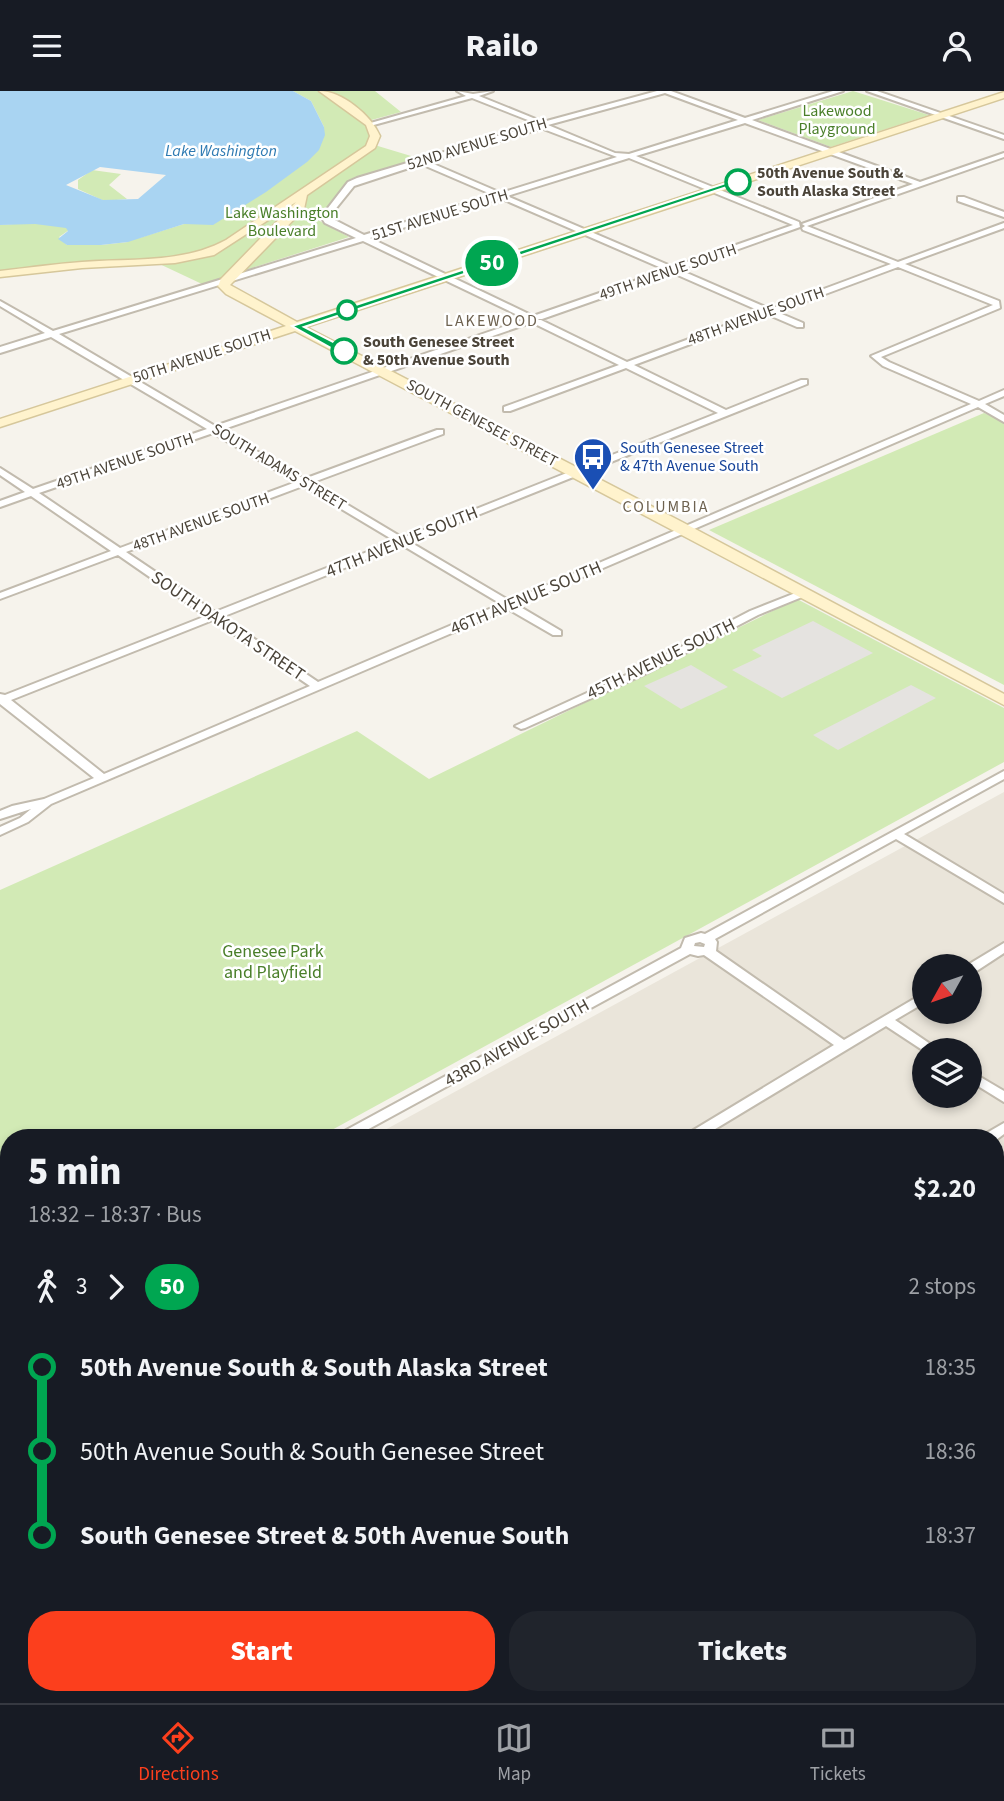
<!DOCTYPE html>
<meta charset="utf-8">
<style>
:root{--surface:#171b24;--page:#20242c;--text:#f1f3f6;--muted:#9ea1a6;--line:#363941;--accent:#fc3f1d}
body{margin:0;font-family:"Source Sans 3",sans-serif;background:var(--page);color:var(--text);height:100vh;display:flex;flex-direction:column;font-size:26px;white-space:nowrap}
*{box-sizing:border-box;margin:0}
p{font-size:23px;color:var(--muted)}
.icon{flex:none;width:38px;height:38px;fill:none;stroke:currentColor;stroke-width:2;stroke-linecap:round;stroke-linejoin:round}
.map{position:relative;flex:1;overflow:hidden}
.drawer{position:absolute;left:0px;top:1038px;width:1004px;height:576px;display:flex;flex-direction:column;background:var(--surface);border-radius:28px 28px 0 0;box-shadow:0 4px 10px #0003}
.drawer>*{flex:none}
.badge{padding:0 14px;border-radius:23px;font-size:24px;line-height:46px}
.needle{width:46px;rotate:230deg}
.tools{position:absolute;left:912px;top:863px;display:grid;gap:14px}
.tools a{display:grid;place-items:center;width:70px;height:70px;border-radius:50%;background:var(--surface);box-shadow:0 4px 10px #0003;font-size:35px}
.map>.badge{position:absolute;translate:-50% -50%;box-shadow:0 0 0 4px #fff}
.legs{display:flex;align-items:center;gap:10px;height:77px;padding:0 28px;font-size:23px}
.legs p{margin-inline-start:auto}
.head{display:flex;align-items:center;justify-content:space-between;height:119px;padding:0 28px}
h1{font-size:38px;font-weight:800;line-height:52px}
.cta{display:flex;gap:14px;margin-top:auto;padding:14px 28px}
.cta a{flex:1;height:80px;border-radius:28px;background:var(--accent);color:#fff;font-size:28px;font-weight:800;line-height:80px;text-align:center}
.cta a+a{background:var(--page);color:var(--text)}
ul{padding:0 28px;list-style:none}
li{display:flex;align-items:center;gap:24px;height:84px;font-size:26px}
li i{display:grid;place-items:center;width:10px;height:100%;margin:0 9px;background:currentColor}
li i::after{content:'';width:18px;height:18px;margin:-9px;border:5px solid;border-radius:50%;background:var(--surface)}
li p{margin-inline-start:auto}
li:first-child i{background:linear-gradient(#0000 50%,currentColor 0)}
li:last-child i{background:linear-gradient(currentColor 50%,#0000 0)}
header{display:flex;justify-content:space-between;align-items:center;height:91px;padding:0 28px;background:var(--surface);font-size:32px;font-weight:800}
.dock{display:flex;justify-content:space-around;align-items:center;height:98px;border-top:2px solid var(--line);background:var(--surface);font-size:19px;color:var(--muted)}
.dock a{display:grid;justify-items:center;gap:4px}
.dock .on{color:var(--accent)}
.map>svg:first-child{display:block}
.residential{fill:#eae5da;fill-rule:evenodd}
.green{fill:#d2eab5;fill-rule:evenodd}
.parking{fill:#e5e3e0}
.water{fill:#a9d4f2;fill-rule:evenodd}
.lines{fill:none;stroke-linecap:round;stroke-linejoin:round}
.street-casing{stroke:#c2bbae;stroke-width:4}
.secondary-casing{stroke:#d6c79b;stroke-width:3}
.street{fill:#fff;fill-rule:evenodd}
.secondary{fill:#fff3cd;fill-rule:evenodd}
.line-1{fill:#00a651;stroke:#fff;stroke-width:2}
.stop-1-dot{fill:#fff;stroke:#00a651;stroke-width:3.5}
.labels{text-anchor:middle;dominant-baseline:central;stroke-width:5;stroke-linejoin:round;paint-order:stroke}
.far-park-label{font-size:16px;fill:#4a7f2a;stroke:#fff}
.far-street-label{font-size:16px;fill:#4b4439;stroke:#fff}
.far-water-label{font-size:16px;font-style:italic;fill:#2e7ab2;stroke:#fff}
.far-stop-label{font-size:16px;font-weight:bold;fill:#4b4439;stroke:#fff;text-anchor:start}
.far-neighbourhood-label{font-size:16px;letter-spacing:2px;fill:#6e6250;stroke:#fff}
.far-transit-label{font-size:16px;fill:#164399;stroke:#fff;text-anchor:start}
.street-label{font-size:18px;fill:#4b4439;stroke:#fff}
.park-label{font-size:18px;fill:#4a7f2a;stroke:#fff}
</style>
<header><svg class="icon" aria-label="menu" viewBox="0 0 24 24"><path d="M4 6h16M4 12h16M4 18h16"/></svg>Railo<svg class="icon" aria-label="person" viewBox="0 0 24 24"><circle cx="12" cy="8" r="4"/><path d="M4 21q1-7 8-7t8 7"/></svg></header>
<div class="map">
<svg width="1004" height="1612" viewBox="0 0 1004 1612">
<rect width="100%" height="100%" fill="#f6f3ec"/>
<g class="residential">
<path d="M1004,701v834l-8,7v-496h-624zM924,875h46v45h-46zM924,959h46v45h-46z"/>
<path d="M9,1245v360h911l-9,7h-911v-362z"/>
</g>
<g class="green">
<path d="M293,0h82l26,21 -37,10 6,15 -2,6 53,16 -70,20 -33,41 31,17 -147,47 -51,-24 -151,13v-48l14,-1 88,-24 -24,-11v-9l14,-10 29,4 -12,11 18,14 -21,2 33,37 45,-14 140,-97 -13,-26zM69,139l59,12 -27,3h-34l-8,-8z"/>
<path d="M853,0l76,24 -98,32 -73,-27z"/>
<path d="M984,322l20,9v263l-295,-155z"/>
<path d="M797,508l207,109v54l-685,375h-310v171l-9,4v-422l357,-159 72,48z"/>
</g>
<g class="parking">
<path d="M813,530l60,32 -91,45 -50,-28 30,-14 -10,-6z"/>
<path d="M691,574l37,22 -47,22 -37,-23z"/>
<path d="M911,594l25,13 -98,52 -25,-15z"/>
</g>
<path class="water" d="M0,0h293l18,10 13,26 1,8 -6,15 -12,12 -41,30 -53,33 -29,-1 -56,18 -27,3h-34l-9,-6 10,-8 -2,-3 -31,-4 -35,1zM100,76l66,8 -28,24 -35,1 -37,-15z"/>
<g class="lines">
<g class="street-casing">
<g id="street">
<path d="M457,0l16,3 20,-3 -14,5 64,26 114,-31h14l74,27 88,-27h10l-91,29 168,62 84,-29v4l-197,69 91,36 106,-39v5l-99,36 94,37 1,7 -119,49 8,5 90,39 25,-11v6l-19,8 19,11v7l-26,-15 -461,198 44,26v4h-8l-45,-26 -457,195 -23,18 -28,13v-8l20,-9 11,-9 -31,10v-8l12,-5 32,-7 50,-21 -94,-74v-10l5,1 201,-79 -88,-61 -118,44v-6l111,-42 -80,-55 -31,11v-6l25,-9 -25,-17v-7l33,21 174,-60 -156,-92 -51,16v-6l45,-14 -45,-27v-5l53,30 303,-93 -31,-15 -4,-6 27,-35 9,-4 181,-54 -66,-26 -102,28 -3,-2 99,-28zM665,2l73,27 -109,34 -14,-1 -67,-28zM745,32l168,61 -111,40 3,2 -3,2 1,2 88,34 -121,45 -90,-39 120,-43 -1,-5 -163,-66zM543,37l3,2 71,27 -116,36 -72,-31zM629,67l164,67 -120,42 -166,-71zM421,73l72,31 -129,40 -35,-18 25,-31zM500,107l166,72 -130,45v4h6l131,-46 89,39 -135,50 -86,-42h-6v4l84,41 -115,42v4h6l116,-43 92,45 -315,125 -92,-55 132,-49v-4h-6l-133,49 -83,-49 309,-107 1,-8 -161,-77zM363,150l163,78 -311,107 -156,-92zM898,176l95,38 -122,51 12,10 88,38 -461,197 -100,-59 397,-158v-4h-6l-75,30 -92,-45 135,-50 28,12h6v-4l-26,-11zM213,342l83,49 -176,66 -81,-55zM303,395l92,55 -180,71 -89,-60zM402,454l99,59 -183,78 -96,-65zM213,529l97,66 -206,88 -93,-74z"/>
<path d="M867,0h10l127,44v4z"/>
<path d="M958,106h6l40,15v5l-46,-16z"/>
<path d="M803,499l4,1v4l-49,20 -113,59 -120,54 -4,1 -6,-3 122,-56 113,-59z"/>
<path d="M1004,680v8l-100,55 100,60v9l-108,-64 -181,100 2,3 -1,9 128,89 80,-47v10l-29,17 44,30 -15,1 -38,-25 -184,111h-17l2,-3 147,-89 -130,-90 -6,1 -8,-2 -336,183h-17l2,-3 342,-186 4,-10 16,-5 4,1zM700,851l5,2 -1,3 -10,-1 1,-3z"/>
<path d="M1004,852v10l-29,19 -5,1v-7h-4z"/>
<path d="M970,980l34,20v11l-34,-21z"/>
<path d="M1004,1032v11l-8,6v-3h-13l2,-3z"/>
<path d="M9,1225v13l-9,4v-13z"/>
<path d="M1004,1267v14l-8,4v-14z"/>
<path d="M9,1457v15l-9,4v-15z"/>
<path d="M996,1493l8,4v17l-8,-4z"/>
<path d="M1004,1562v19l-8,3v-18z"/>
<path d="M146,1605h24l-5,7h-24z"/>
<path d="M544,1605h23l-5,7h-23z"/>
<path d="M949,1605h22l-5,7h-22z"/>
</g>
</g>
<g class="secondary-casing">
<path id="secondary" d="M319,0c23,0 52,24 61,45l-5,12 -68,47 -3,14 -74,76 67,37 707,-230v6l-698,229 378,196 320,171v11l-709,-374 -295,96v-8l286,-93 -60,-32 -8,-8 3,-7 75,-77 -82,53 -39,8 -93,5 -82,9v-6c27,-3 54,-7 82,-9 48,-4 100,2 144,-22l140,-94 4,-10 -4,-11z"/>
</g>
<use href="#street" class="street"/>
<use href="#secondary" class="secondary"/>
</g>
<path class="line-1" d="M735,89l7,2 -438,145 43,22v4h-7l-48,-27z"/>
<defs>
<g id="bus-pin" transform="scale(2.0125)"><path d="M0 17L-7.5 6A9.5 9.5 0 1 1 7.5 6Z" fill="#1a4fb4" stroke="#fff"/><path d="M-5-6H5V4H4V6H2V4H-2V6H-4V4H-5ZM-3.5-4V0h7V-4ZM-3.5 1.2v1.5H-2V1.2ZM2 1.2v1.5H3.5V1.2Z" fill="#fff"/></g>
</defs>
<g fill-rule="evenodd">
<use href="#bus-pin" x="593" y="366"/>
</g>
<g class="stop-1-dot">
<circle cx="738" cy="91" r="12"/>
<circle cx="347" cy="219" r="9"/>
<circle cx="344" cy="260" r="12"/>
</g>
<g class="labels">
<g class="far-park-label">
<text x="837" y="20">Lakewood<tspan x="837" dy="18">Playground</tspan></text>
<text x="282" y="122">Lake Washington<tspan x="282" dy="18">Boulevard</tspan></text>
</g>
<g class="far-street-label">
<text transform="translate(477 53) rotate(-17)">52ND AVENUE SOUTH</text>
<text transform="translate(440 124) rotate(-17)">51ST AVENUE SOUTH</text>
<text transform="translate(668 181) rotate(-19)">49TH AVENUE SOUTH</text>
<text transform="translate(756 225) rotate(-20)">48TH AVENUE SOUTH</text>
<text transform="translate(202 265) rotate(-18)">50TH AVENUE SOUTH</text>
<text transform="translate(482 332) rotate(28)">SOUTH GENESEE STREET</text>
<text transform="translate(125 370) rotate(-19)">49TH AVENUE SOUTH</text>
<text transform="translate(279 376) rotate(31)">SOUTH ADAMS STREET</text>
<text transform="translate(201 431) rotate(-20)">48TH AVENUE SOUTH</text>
</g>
<g class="far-water-label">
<text x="221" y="60">Lake Washington</text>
</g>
<g class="far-stop-label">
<text x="757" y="82">50th Avenue South &amp;<tspan x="757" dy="18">South Alaska Street</tspan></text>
<text x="363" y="251">South Genesee Street<tspan x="363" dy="18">&amp; 50th Avenue South</tspan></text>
</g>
<g class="far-neighbourhood-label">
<text x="492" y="230">LAKEWOOD</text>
<text x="666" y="416">COLUMBIA</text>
</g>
<g class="far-transit-label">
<text x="620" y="357">South Genesee Street<tspan x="620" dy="18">&amp; 47th Avenue South</tspan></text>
</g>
<g class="street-label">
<text transform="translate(402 451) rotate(-22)">47TH AVENUE SOUTH</text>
<text transform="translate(526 507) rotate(-23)">46TH AVENUE SOUTH</text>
<text transform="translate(228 535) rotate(34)">SOUTH DAKOTA STREET</text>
<text transform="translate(661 568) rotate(-26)">45TH AVENUE SOUTH</text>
<text transform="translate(517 952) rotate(-29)">43RD AVENUE SOUTH</text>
</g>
<g class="park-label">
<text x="273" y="860">Genesee Park<tspan x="273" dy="21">and Playfield</tspan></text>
</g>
</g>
</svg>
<div class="tools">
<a><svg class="needle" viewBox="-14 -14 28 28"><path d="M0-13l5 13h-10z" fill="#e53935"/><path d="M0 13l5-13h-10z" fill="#9ea1a6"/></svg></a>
<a><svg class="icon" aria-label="layers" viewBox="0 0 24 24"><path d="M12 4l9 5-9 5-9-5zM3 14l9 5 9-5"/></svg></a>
</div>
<b class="badge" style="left:492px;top:172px;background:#00a651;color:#fff">50</b>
<section class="drawer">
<div class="head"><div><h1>5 min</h1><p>18:32 – 18:37 · Bus</p></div><b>$2.20</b></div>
<div class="legs"><svg class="icon" aria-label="walk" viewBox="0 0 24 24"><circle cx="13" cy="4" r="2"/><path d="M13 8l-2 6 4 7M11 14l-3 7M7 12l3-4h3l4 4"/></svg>3<svg class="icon" aria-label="forward" viewBox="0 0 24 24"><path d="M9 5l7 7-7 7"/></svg><b class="badge" style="background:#00a651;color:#fff">50</b><p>2 stops</p></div>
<ul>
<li><i style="color:#00a651"></i><b>50th Avenue South &amp; South Alaska Street</b><p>18:35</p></li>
<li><i style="color:#00a651"></i><span>50th Avenue South &amp; South Genesee Street</span><p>18:36</p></li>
<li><i style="color:#00a651"></i><b>South Genesee Street &amp; 50th Avenue South</b><p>18:37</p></li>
</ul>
<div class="cta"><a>Start</a><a>Tickets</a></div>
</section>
</div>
<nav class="dock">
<a class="on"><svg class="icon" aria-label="directions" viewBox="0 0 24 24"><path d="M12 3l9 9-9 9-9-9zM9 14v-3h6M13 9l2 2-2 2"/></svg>Directions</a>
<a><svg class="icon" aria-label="map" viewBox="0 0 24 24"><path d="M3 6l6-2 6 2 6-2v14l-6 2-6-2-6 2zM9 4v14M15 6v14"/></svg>Map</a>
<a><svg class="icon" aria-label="tickets" viewBox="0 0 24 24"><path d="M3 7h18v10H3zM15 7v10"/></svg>Tickets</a>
</nav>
